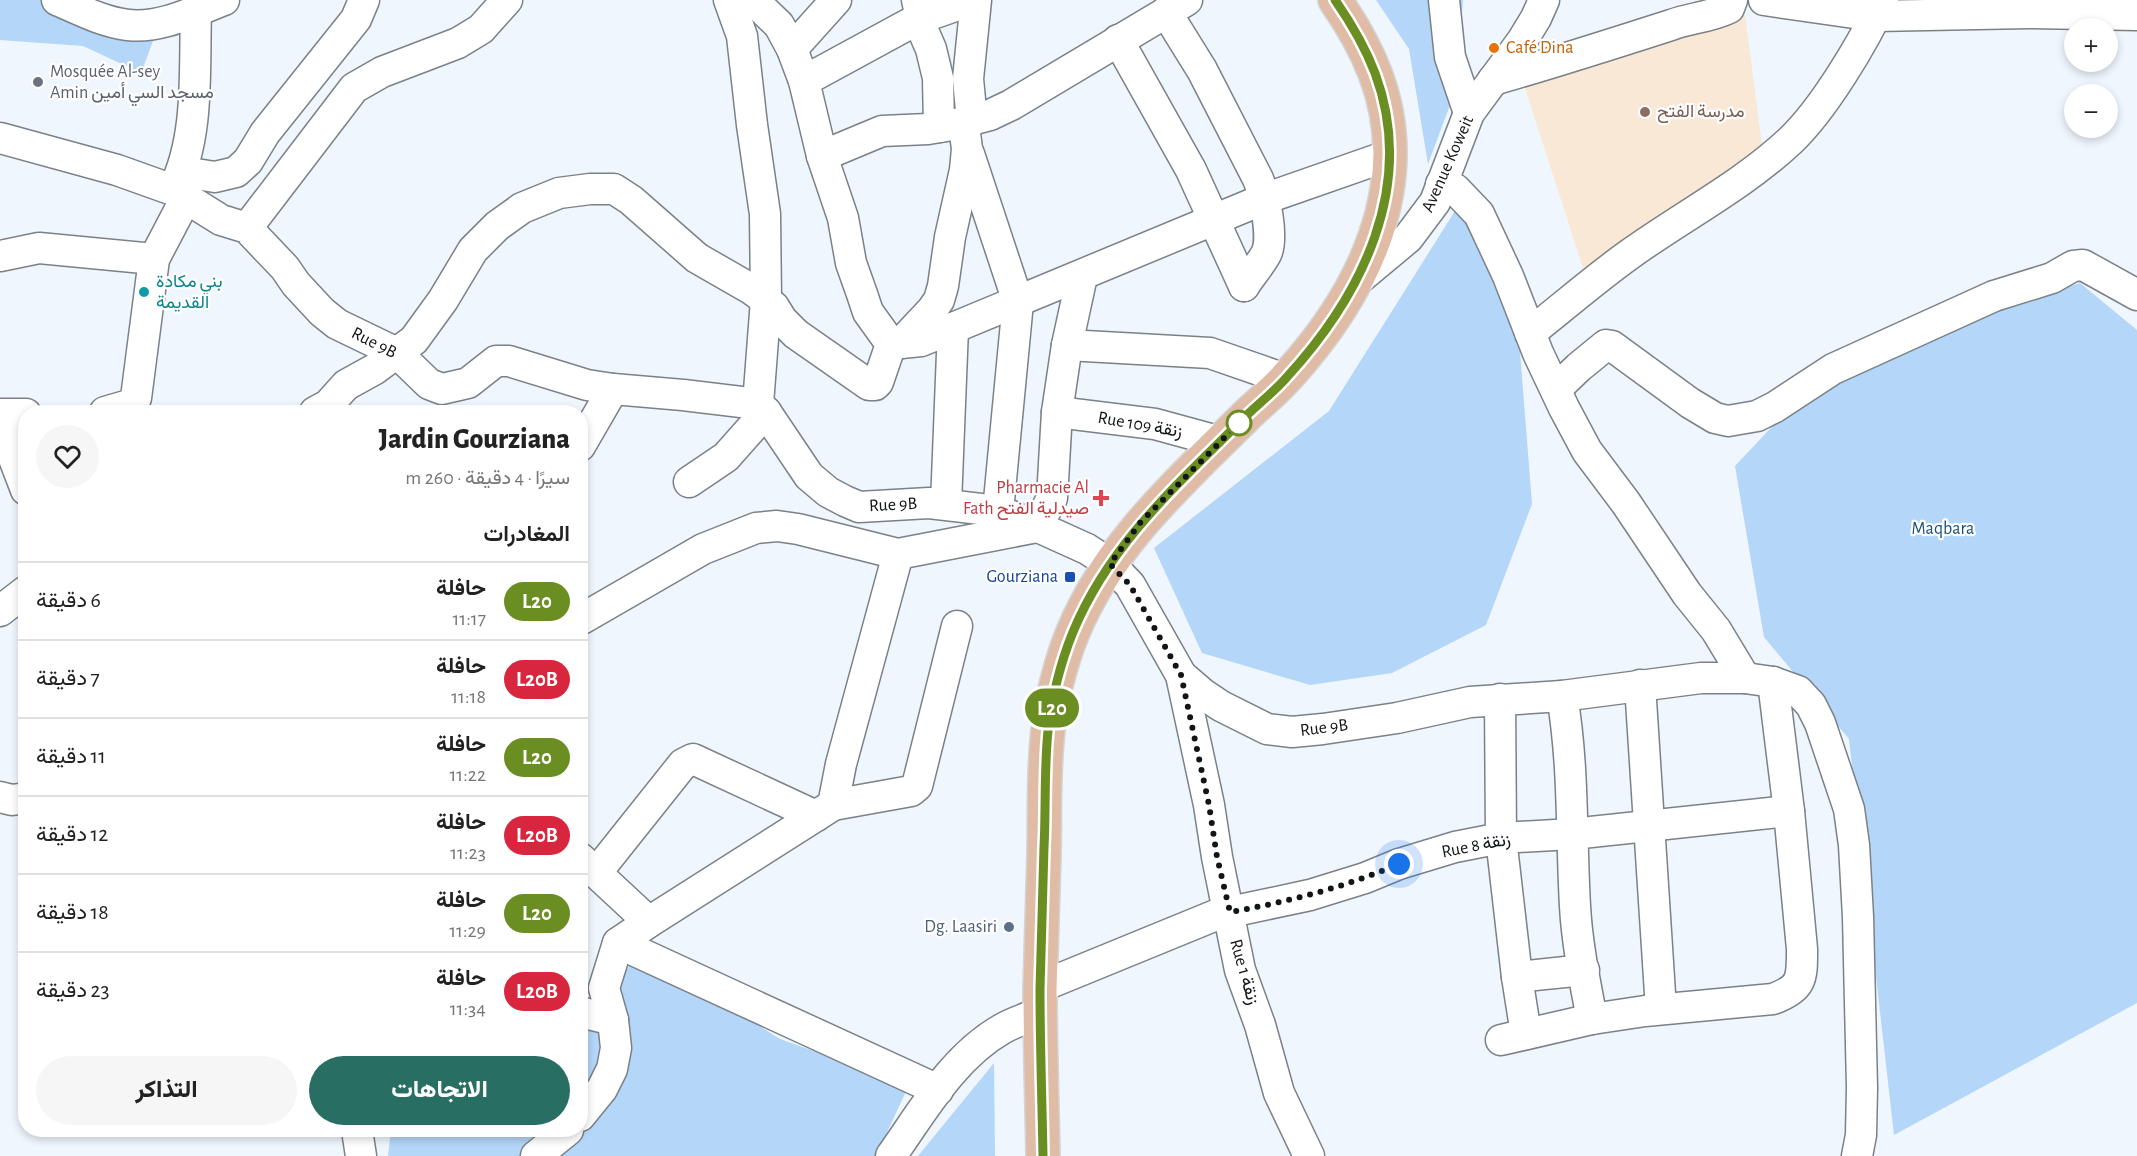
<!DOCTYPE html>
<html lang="ar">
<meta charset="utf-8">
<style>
:root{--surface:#fff;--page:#f6f6f6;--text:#222;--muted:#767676;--line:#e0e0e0;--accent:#286e62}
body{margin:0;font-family:"Alegreya Sans",Vazirmatn,sans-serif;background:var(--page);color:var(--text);direction:rtl;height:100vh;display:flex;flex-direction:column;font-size:22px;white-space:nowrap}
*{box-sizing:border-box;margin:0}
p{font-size:20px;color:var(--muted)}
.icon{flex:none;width:33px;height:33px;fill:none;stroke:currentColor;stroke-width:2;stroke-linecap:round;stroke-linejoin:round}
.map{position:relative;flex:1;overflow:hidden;direction:ltr}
.sheet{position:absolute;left:18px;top:405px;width:570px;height:732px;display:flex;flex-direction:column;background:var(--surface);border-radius:24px;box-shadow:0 3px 9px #0003;direction:rtl}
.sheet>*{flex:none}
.badge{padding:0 12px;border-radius:20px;font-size:21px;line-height:39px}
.controls{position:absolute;left:2064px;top:18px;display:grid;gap:12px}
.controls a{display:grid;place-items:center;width:54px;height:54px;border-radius:50%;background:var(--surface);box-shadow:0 3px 9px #0003;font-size:30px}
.you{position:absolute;width:30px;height:30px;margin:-15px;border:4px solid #fff;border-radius:50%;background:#1a73e8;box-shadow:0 0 0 9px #1a73e833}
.map>.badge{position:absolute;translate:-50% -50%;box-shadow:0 0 0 3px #fff}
h2{padding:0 18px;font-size:22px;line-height:54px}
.round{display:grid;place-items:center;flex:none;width:63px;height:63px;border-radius:32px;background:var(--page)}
.headline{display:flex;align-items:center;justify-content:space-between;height:102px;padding:0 18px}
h1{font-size:28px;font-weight:800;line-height:45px}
.cta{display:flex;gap:12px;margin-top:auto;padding:12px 18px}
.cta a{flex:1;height:69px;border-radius:36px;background:var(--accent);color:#fff;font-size:24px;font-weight:800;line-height:69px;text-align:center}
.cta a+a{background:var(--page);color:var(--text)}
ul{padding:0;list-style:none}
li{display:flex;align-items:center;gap:18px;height:78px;padding:0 18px;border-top:2px solid var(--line)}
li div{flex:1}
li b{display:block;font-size:22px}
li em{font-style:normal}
li .badge{min-width:66px;font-weight:700;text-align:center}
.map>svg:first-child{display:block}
.education{fill:#f9e8d6}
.green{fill:#b4d6f8}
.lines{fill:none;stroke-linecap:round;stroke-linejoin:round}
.minor-casing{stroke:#7a8187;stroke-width:33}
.major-casing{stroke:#d4d5d5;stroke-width:36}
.minor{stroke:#fff;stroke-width:30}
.major{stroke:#e0bba6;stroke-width:33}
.line-casing{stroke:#fff;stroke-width:14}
.line{stroke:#6b8e23;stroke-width:9}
.walk{stroke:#121517;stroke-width:6;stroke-dasharray:0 10.8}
.food-dot{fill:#e8710a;stroke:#fff;stroke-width:2}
.worship-dot{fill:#6b7280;stroke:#fff;stroke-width:2}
.education-dot{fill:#8d6e63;stroke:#fff;stroke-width:2}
.culture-dot{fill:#0f9aa8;stroke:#fff;stroke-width:2}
.stop-dot{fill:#fff;stroke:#6b8e23;stroke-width:3}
.health-dot{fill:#e0444e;stroke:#fff;stroke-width:2}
.transit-dot{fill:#1a4fb4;stroke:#fff;stroke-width:2}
.service-dot{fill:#5c6f8a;stroke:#fff;stroke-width:2}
.labels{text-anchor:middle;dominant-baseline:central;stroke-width:4.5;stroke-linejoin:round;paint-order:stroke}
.food-label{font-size:18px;fill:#c56008;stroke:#fff;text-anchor:start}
.worship-label{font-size:18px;fill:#5b616d;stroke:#fff;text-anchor:start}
.education-label{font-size:18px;fill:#785e54;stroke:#fff;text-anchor:start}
.street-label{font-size:18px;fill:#121517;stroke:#fff}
.culture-label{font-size:18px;fill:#0d838f;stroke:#fff;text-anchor:start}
.health-label{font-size:18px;fill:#be3a42;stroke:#fff;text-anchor:end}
.park-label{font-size:18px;fill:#1a4f7c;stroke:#fff}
.transit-label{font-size:18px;fill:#164399;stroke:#fff;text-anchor:end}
.service-label{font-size:18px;fill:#4e5e75;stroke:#fff;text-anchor:end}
</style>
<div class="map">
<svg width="2137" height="1156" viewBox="0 0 2137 1156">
<rect width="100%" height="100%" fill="#eff6fe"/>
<path class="education" d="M1745,15l17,130 -178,126 -62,-192z"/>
<g class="green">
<path d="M0,0h72l81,41 -12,32 -58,-27 -83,-6z"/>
<path d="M1376,0h87l-7,89 -28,75 -19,-115z"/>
<path d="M1460,203l54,72 18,229 -46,121 -94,48 -82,12 -108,-32 -48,-105 175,-137z"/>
<path d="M2080,283l57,47v673l-243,132 -45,-396 -85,-102 -29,-171 101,-107z"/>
<path d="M639,950l141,89 129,46 -33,71h-488l3,-26h189l1,-128 21,8z"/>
<path d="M994,1063l1,93h-77z"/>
</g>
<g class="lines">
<g class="minor-casing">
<g id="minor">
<path d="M57,0c23,10 46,22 71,25 32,4 67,-14 96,-25"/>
<path d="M729,0l13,36 10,89 13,89 1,86 -8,104"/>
<path d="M917,0l2,9 -1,10 13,30 7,29 1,49"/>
<path d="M1444,0l6,57 19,56"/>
<path d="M1764,0l111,16 154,-3 108,2"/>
<path d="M1166,12l36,58 56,109c7,16 16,60 8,75 -6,11 -15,21 -22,32"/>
<path d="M1118,40l73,130 53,116"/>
<path d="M792,49l44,-49"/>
<path d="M1493,80c60,-17 119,-36 178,-55 19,-7 40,-8 58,-17l3,-8"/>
<path d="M804,81l114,-62 54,-19"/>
<path d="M0,138l117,32 56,20 48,30 26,8 38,40 11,16 26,28 15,12 60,29 32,31 13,5 26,-6 28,-22h13l78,24 26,4 70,6 75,9 8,8 43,64 19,16 17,9 14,6 70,-4 69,8 27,10 62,28 23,15 20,21 51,90 22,19 18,12 46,23 25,3 31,-3 74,-11 73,-16 92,-6 139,-18h44l28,4 25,9 13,14 9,18 29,86 5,36 4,72 4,171 -1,47 -4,21"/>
<path d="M969,154l49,148 -20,209"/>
<path d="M822,156l60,-25 46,-2 24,-4 38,-10 21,-10 176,-105"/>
<path d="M183,172l32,5 21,-5 12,-11 17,-28 91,-114 8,-19"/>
<path d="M1441,184l14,5 24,25 29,62 30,77 26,55 23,43 39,52 61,91 29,36 29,48"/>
<path d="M173,190c27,-53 21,-121 23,-179"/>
<path d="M247,228l107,-140 28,-16 76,-29 23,-14 26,-29"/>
<path d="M0,256l39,-8 115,11"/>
<path d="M1354,283l54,-45 27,-36 34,-89 53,-72 14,-23 8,-18"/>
<path d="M1530,333c33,-26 65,-54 100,-79 53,-38 113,-69 160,-113 33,-31 74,-99 93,-141"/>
<path d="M897,343h4l31,-33 7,-10 4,-14 7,-49 15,-67 2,-21 -2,-16 6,-23 -3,-31 8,-79"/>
<path d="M901,343l20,-2 32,-13 311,-129 126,-44"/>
<path d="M1067,345l143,8 75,26"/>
<path d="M1556,389l23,-22 27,-22 6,1 78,57 25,15 13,3 29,-5 18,-9 58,-38 161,-73 58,-18 21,-12 10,-1 54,30"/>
<path d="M105,412l24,-7 7,-7 18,-139 32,-61"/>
<path d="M315,412l13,-7 18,-20 29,-16 39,-29 29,-40 30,-50 24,-24 25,-18 37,-15 31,-4h24l17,11 66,58 54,31 15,11 8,7 8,13 14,14 73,51h6l3,-3 13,-38 -23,-32 -6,-18 -11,-31 -8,-45 -21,-62 -18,-75 -12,-32 -13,-24 -26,-25"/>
<path d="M1057,412l98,12 66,18"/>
<path d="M0,414h26"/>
<path d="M0,422l26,68"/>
<path d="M580,446l33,-57"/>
<path d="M689,482l37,-25 40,-45"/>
<path d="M946,504l7,-176"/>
<path d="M0,611l26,-20"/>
<path d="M580,620l123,-71 53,-21 21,-2 21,3 100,25 139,-27 15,-29 5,-86 10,-67 15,-69"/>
<path d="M1181,675l28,130 8,52 23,113 20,55 19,68 30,63"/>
<path d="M1640,685l21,324"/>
<path d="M1562,696c12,69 9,140 13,210 2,38 10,76 17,113"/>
<path d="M1500,699l1,139 16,139 9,57"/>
<path d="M0,797l12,3 14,-2"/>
<path d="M833,805l78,-14 6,-5 40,-160"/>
<path d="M580,858l69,64"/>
<path d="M597,872l86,-108 10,-5 123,57"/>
<path d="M618,943l320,147"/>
<path d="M1517,977l67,-7"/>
<path d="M1040,987l176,-72 94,-20 55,-17 34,-14 56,-17 46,-9 71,-4 217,-23"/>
<path d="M580,1012l33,8"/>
<path d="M1501,1040l91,-21 53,-8 128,-12c30,-11 29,-21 29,-50l-13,-138 -16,-129"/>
<path d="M580,1116l22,-27 10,-20 4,-21 -3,-28 -9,-32 14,-45 31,-21 184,-117 8,-41 57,-210"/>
<path d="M357,1130l4,26"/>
<path d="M536,1156l32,-26"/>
<path d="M891,1156c32,-45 62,-99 111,-127 12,-7 25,-11 38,-16"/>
</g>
</g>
<g class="major-casing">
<path id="major" d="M1043,1156c-1,-56 -3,-112 -3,-167 1,-45 3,-90 4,-135 1,-41 -1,-83 4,-123 3,-31 13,-70 25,-99 37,-89 105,-148 172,-215 13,-13 29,-25 42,-40 75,-82 131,-192 88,-304 -10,-26 -24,-50 -40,-73"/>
</g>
<use href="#minor" class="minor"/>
<use href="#major" class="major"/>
</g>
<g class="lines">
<g class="line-casing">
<path id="line" d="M1043,1156c-1,-56 -3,-112 -3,-167 1,-47 3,-95 4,-142 2,-38 0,-78 4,-116 3,-31 13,-70 25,-99 37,-89 105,-148 172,-215 13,-13 29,-25 42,-40 75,-82 130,-191 88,-304 -10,-26 -24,-50 -40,-73"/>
</g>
<use href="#line" class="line"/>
<path class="walk" d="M1239,423l-99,100 -30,41 20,21 51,90 28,130 8,52 13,55c58,-10 115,-25 169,-48"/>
</g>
<circle class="food-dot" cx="1494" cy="48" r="6"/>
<circle class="worship-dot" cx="38" cy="82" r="6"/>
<circle class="education-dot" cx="1645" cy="112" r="6"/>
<circle class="culture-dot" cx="144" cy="292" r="6"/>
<circle class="stop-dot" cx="1239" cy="423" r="12"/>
<path class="health-dot" d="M1098 489h6v6h6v6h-6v6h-6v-6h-6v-6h6z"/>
<rect class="transit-dot" x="1064" y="571" width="12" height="12" rx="3"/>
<circle class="service-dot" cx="1009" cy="927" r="6"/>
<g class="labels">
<g class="food-label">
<text x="1506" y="48">Café Dina</text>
</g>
<g class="worship-label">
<text x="50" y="72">Mosquée Al-sey<tspan x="50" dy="21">Amin مسجد السي أمين</tspan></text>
</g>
<g class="education-label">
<text x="1657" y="112">مدرسة الفتح</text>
</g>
<g class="street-label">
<text transform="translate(1448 164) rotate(-66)">Avenue Koweit</text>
<text transform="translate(374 343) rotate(27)">Rue 9B</text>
<text transform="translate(1140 425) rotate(10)">Rue 109 زنقة</text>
<text transform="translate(893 505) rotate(-3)">Rue 9B</text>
<text transform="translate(1324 728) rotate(-7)">Rue 9B</text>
<text transform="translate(1476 846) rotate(-11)">Rue 8 زنقة</text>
<text transform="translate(1244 972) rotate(74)">Rue 1 زنقة</text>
</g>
<g class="culture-label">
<text x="156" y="282">بني مكادة<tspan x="156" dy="21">القديمة</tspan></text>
</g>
<g class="health-label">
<text x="1089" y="488">Pharmacie Al<tspan x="1089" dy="21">Fath صيدلية الفتح</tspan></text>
</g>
<g class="park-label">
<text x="1943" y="529">Maqbara</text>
</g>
<g class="transit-label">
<text x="1058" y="577">Gourziana</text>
</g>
<g class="service-label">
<text x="997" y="927">Dg. Laasiri</text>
</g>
</g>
</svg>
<div class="controls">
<a>+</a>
<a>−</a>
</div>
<div class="you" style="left:1399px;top:864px"></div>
<b class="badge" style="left:1052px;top:708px;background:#6b8e23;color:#fff">L20</b>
<section class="sheet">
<div class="headline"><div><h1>Jardin Gourziana</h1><p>سيرًا · 4 دقيقة · 260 m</p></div><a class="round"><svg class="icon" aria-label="heart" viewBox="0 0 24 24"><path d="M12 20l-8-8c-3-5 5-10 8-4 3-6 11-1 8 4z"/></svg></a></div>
<h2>المغادرات</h2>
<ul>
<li><span class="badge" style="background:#6b8e23;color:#fff">L20</span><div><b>حافلة</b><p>11:17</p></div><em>6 دقيقة</em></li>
<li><span class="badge" style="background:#d7263d;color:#fff">L20B</span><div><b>حافلة</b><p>11:18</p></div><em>7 دقيقة</em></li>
<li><span class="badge" style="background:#6b8e23;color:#fff">L20</span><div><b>حافلة</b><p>11:22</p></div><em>11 دقيقة</em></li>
<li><span class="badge" style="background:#d7263d;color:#fff">L20B</span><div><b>حافلة</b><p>11:23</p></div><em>12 دقيقة</em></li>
<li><span class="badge" style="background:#6b8e23;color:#fff">L20</span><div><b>حافلة</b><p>11:29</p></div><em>18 دقيقة</em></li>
<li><span class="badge" style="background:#d7263d;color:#fff">L20B</span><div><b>حافلة</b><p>11:34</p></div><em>23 دقيقة</em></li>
</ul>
<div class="cta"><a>الاتجاهات</a><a>التذاكر</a></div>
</section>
</div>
